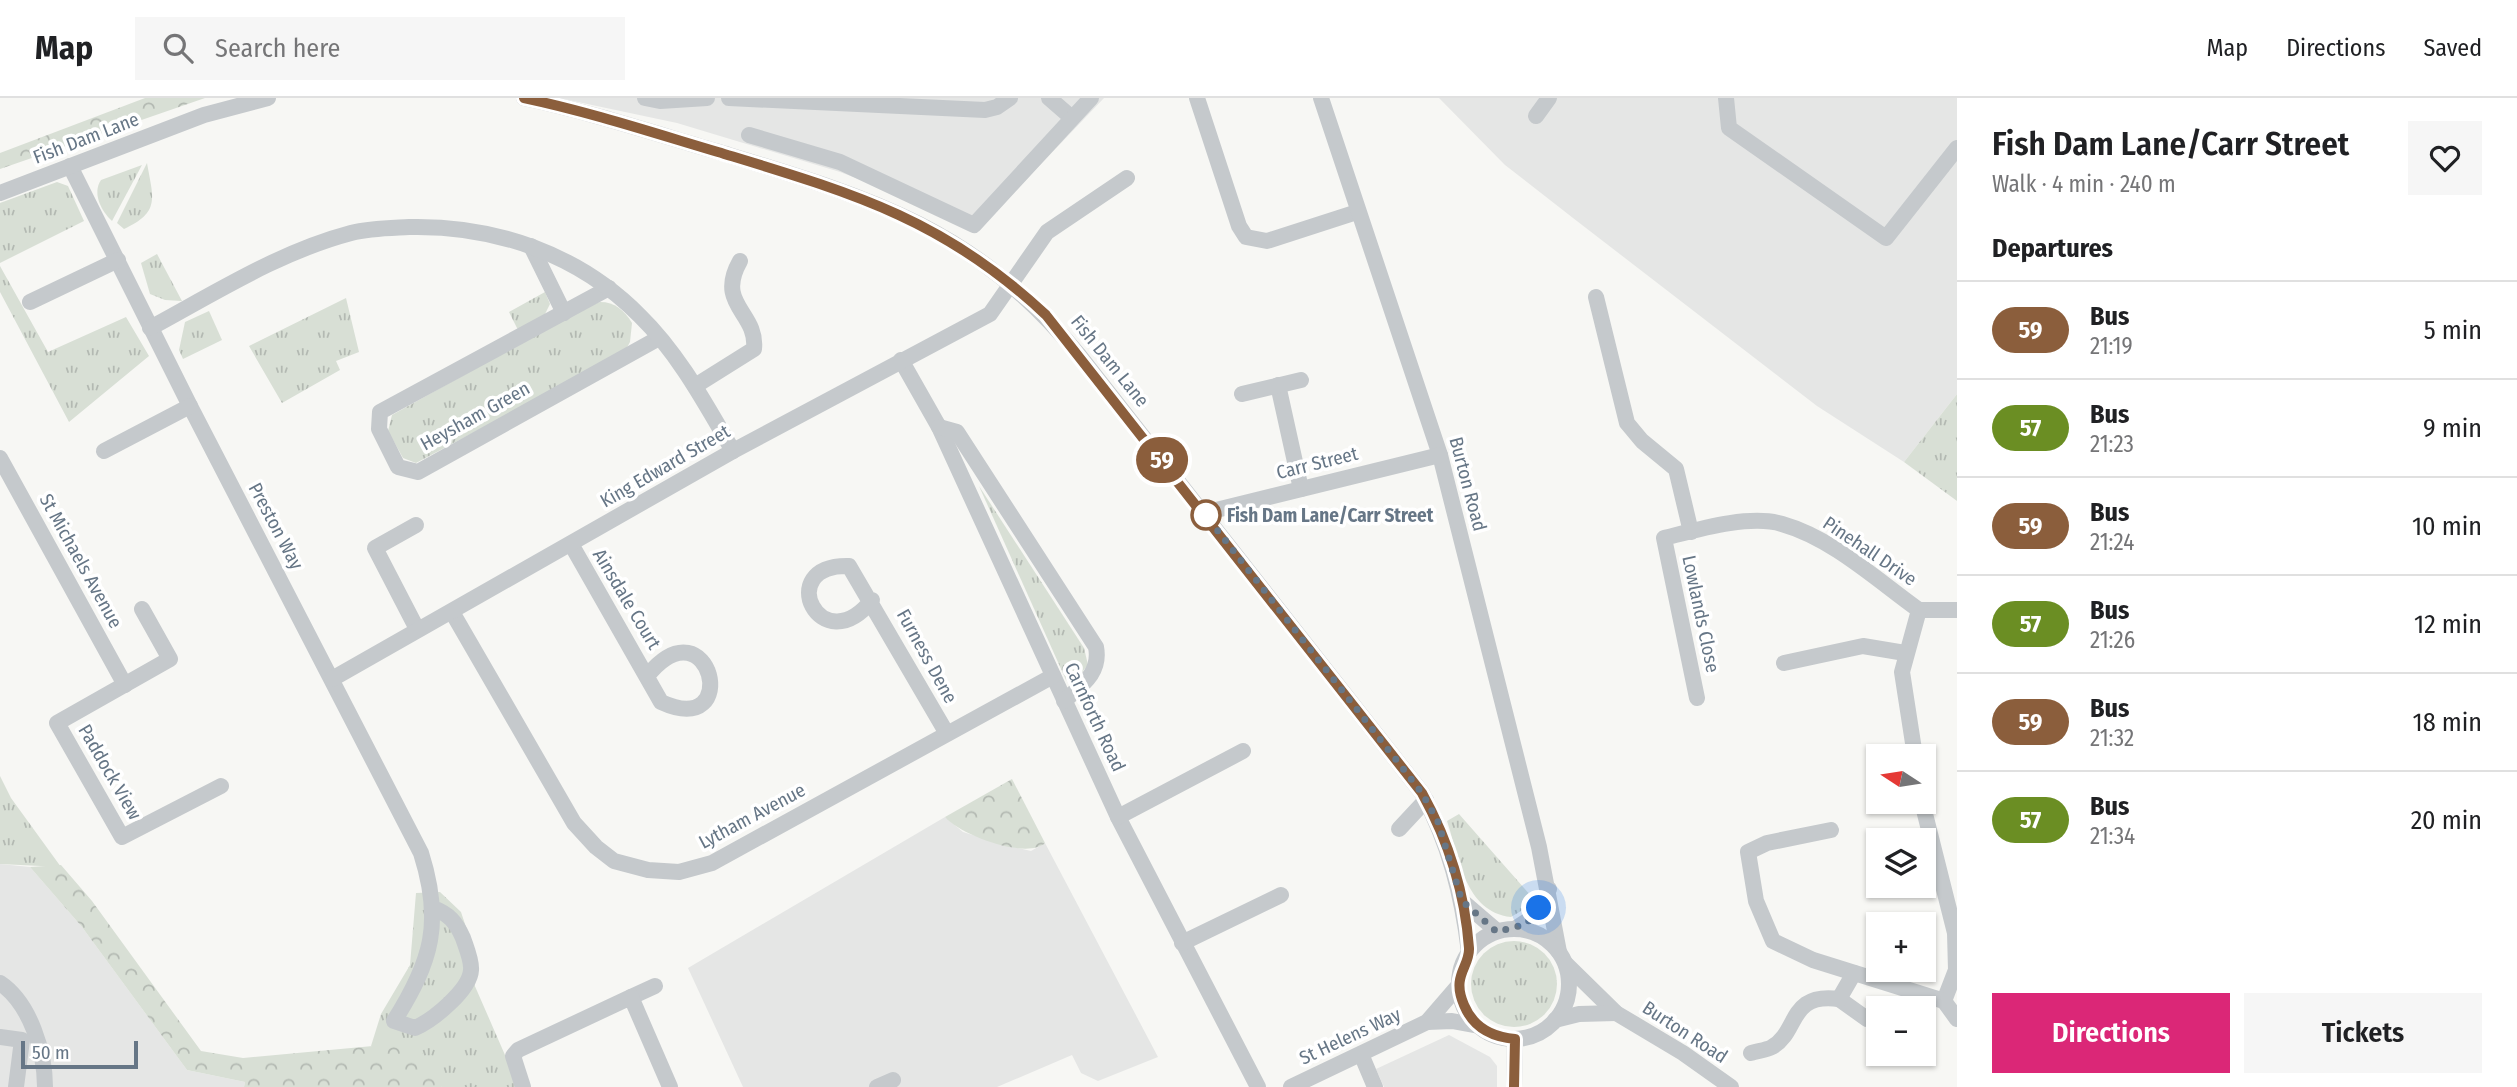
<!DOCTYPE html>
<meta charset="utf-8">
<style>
:root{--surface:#fff;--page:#f6f6f6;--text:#202124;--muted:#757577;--line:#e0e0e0;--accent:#db2777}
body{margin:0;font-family:"Fira Sans Condensed",sans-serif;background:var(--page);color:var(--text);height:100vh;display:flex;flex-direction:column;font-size:26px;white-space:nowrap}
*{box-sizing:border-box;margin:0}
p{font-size:23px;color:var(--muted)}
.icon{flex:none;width:38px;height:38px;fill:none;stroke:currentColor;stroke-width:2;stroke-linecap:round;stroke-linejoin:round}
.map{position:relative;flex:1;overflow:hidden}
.panel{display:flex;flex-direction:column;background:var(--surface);width:560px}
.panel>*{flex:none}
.badge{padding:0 14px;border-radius:23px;font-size:24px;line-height:46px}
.needle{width:46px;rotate:282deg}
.tools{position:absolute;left:1866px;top:646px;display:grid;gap:14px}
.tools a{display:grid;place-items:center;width:70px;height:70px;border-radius:0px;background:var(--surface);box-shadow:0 2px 5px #0004;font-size:35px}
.scale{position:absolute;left:21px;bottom:18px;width:117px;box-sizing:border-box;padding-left:7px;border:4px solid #667686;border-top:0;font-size:19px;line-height:24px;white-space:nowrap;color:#667686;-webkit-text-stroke:5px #fff;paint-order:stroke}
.you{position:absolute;width:35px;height:35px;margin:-18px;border:5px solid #fff;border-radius:50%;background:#1a73e8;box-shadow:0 0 0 10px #1a73e833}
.map>.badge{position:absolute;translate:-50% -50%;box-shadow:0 0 0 4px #fff}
h2{padding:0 35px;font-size:26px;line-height:63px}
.round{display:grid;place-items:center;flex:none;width:74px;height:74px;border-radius:0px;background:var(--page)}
.head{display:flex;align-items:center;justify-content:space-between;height:119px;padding:0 35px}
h1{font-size:33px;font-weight:600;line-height:52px}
.primary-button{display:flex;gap:14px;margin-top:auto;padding:14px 35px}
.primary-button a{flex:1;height:80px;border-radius:0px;background:var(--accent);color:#fff;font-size:28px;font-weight:600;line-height:80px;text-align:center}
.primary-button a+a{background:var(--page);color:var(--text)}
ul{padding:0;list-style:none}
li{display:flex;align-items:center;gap:21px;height:98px;padding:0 35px;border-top:2px solid var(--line)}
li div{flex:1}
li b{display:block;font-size:26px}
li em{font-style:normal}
li .badge{min-width:77px;font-weight:700;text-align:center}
header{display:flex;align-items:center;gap:42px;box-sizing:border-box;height:98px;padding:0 35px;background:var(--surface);border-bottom:2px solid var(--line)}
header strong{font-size:33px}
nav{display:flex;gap:38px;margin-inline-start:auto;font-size:24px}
.search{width:490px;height:63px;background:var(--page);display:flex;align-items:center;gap:18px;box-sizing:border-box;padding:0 24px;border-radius:0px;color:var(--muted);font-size:26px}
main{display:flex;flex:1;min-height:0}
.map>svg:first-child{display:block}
.built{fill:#e5e6e5}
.grass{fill:url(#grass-tufts)}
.forest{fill:url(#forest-crowns)}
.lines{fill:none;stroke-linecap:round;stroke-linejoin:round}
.minor{stroke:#c5c9cc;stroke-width:16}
.line-casing{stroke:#fff;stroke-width:16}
.line{stroke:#8b5e3c;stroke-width:10}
.walk{stroke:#667686;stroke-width:7;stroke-dasharray:0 12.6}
.stop-dot{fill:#fff;stroke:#8b5e3c;stroke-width:3.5}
.labels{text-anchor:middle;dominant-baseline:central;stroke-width:7;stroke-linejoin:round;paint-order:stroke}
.street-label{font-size:19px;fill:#667686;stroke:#fff}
.stop-label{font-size:19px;font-weight:bold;fill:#667686;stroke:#fff;text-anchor:start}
</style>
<header>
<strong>Map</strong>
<div class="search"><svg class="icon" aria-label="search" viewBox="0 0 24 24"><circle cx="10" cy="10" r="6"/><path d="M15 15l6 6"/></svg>Search here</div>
<nav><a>Map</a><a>Directions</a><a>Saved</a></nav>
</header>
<main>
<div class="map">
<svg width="1957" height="989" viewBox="0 0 1957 989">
<defs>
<pattern id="grass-tufts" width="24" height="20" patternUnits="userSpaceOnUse" patternTransform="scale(1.75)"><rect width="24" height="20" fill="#d8dfd5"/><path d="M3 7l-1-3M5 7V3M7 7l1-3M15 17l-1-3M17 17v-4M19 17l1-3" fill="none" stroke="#b3b9b2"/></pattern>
<pattern id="forest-crowns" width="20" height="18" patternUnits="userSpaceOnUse" patternTransform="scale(1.75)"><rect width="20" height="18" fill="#d8dfd5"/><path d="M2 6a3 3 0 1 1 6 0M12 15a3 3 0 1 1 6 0" fill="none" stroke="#b3b9b2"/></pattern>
</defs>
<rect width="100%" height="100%" fill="#f7f7f4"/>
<g class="built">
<path d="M559,0h545l-128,134 -73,-36 -63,-24 -163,-49z"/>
<path d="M1439,0h518v296l-53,68 -87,-56 -244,-188 -68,-53z"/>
<path d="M945,719l18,15 42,13 26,6 14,-8 113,214 -60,24 -17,-8 -9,-18 -75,32h-254l-55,-119z"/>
<path d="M0,766l30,3 52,60 105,143 58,12 -1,5h-244z"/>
<path d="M1449,937l41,22 7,9v21h-113l-8,-18z"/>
</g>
<g class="grass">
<path d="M147,65c6,35 14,49 -23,66l-7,-6z"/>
<path d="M142,67l-30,56c-11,-10 -20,-28 -11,-41z"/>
<path d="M57,84l11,4 16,35 -84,42v-60z"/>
<path d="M157,156l25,47 -17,-1 -15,-6 -9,-31z"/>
<path d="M0,168l48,86 78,-35 23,39 -80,66 -69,-130z"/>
<path d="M545,194l5,12 -6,12 -26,14 -9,-18z"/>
<path d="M346,200l13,54 -23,9 4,9 -58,33 -33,-57z"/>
<path d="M600,204c15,0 24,8 32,21l-2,19 -6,11 -208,110 -13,-5 -15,-27 4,-16 192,-107z"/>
<path d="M209,213l13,29 -39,19 -4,-9 6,-28z"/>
<path d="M1957,296v107l-53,-39z"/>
<path d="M979,388l105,162 4,17 -16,19 -6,-4z"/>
<path d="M0,678l11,22 50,69 -61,-3z"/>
<path d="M1459,716l72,82 -10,15 -10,6c-46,-5 -52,-60 -64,-96z"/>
<path d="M440,794l21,20 17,51 -4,21 45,103h-77l-71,-41 10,-32 29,-49 6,-72z"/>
<circle cx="1514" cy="886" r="43"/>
</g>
<g class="forest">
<path d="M145,0h60l-205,71v-16z"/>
<path d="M1012,681l33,64c-18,17 -85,-8 -100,-26z"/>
<path d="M61,767l31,36 109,150 42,7 173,-16 26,45h-198l1,-5 -58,-12 -105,-143 -52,-60z"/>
</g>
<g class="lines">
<g class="minor">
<path d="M524,0c66,14 130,35 195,54 151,46 254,75 359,202l344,439c27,50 40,102 47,159"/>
<path d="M645,0l15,3 47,-3"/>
<path d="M729,0l256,12 12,-3 13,-9"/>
<path d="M1049,0l23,20"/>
<path d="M1197,0l42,128 7,11 21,4 90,-29"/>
<path d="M1321,0l119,357 99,392 20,105"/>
<path d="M1726,0l3,30 157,110 71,-90"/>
<path d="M1536,18l13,-18"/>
<path d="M749,37l91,27 134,63 117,-127"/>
<path d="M70,68l120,240 231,447c22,69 11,108 -27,168l21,7c18,-8 55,-38 56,-58 1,-9 -5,-23 -8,-32 -7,-16 -14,-24 -30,-30"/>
<path d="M0,95l204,-78 64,-17"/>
<path d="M531,148l33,67"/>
<path d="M609,190l-229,124 -1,17 19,38 20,5 241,-134"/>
<path d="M1596,199l31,126 15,18 34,28 15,63"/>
<path d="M30,204l88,-42"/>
<path d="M150,230c65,-35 129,-76 201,-95 19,-5 39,-5 58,-6 86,-2 170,27 231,89 39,38 66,89 93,135"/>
<path d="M901,262l38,67 179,390 140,270"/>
<path d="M1278,287l23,104"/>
<path d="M695,288l59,-37c4,-37 -39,-44 -14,-88"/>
<path d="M1242,296l59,-14"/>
<path d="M939,329l18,5 139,215c5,26 -14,38 -32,54"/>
<path d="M104,353l86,-45"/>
<path d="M0,360l125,227"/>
<path d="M1204,415l236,-58"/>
<path d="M416,427l-41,23 42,81"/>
<path d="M571,446l90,158c83,38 49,-102 -13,-27"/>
<path d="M872,502c-51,64 -100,-36 -23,-34l97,166"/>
<path d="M142,511l28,50 -113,64 65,114 99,-51"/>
<path d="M1919,512h38"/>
<path d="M452,514l122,211 22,24 18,14 34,9 31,2 33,-9 341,-187"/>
<path d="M1784,565l79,-17 42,7"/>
<path d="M332,581l401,-228 257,-137 57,-82 80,-54"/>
<path d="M1697,600l-33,-160c32,-8 85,-24 118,-14 50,14 95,56 137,86l-17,62 13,84"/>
<path d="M1922,704l33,131 1,37 -12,31"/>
<path d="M1118,719l125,-66"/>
<path d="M1399,731l27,-29"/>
<path d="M1831,732l-64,13 -19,9 8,49 17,40 40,19 131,41 13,18"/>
<path d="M1462,803l35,30"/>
<path d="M1515,831l18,-12 16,-28"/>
<circle cx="1514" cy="886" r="55"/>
<path d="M1182,845l99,-48"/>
<path d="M1566,866l50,49 67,40 48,34"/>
<path d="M0,885c30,20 45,69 45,104"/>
<path d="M631,899l24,-11"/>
<path d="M1839,901l28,20"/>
<path d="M1555,922l24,-6 37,-1"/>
<path d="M1427,924l25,-1 27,5"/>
<path d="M0,939l22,3 -6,47"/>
<path d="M1751,955c6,-2 16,-3 21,-6 27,-15 16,-55 67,-48l15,-26"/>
<path d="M1361,956l14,33"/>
<path d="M523,989l-10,-31 5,-6 113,-53 39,90"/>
<path d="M877,989l16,-7"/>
<path d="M1291,989l136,-65 32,-37"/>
<path d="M1514,989l1,-48"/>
</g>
</g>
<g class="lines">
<g class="line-casing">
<path id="line" d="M524,0c66,14 130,35 194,54 131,40 225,66 328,163l376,478c26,47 43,100 47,155 1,19 -18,27 -5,57 9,22 28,32 51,34l-1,48"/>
</g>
<use href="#line" class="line"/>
<path class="walk" d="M1206,417l-2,-2 218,280 16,29 24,79 35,31 29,-8 13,-16"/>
</g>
<circle class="stop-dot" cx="1206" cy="417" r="14"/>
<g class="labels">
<g class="street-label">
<text transform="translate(86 40) rotate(-21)">Fish Dam Lane</text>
<text transform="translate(1110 263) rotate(51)">Fish Dam Lane</text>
<text transform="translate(475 318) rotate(-29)">Heysham Green</text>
<text transform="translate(1317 365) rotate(-14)">Carr Street</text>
<text transform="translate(665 368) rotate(-30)">King Edward Street</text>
<text transform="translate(1468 386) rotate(75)">Burton Road</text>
<text transform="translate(276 428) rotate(62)">Preston Way</text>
<text transform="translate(1870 453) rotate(34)">Pinehall Drive</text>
<text transform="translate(81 463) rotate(61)">St Michaels Avenue</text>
<text transform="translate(627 501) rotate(59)">Ainsdale Court</text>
<text transform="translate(1701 516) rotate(78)">Lowlands Close</text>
<text transform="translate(927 558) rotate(61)">Furness Dene</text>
<text transform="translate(1095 619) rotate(65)">Carnforth Road</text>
<text transform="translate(110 674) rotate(60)">Paddock View</text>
<text transform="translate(752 718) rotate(-28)">Lytham Avenue</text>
<text transform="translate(1685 934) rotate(33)">Burton Road</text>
<text transform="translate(1350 938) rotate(-25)">St Helens Way</text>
</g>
<g class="stop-label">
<text x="1227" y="417">Fish Dam Lane/Carr Street</text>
</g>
</g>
</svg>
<div class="tools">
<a><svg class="needle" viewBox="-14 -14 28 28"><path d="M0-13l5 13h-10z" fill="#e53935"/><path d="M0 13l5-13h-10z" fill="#757577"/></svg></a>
<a><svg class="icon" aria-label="layers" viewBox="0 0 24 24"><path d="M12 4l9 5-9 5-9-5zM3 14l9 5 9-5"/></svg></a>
<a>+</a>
<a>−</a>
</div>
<div class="scale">50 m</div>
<div class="you" style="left:1539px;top:810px"></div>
<b class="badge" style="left:1162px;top:362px;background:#8b5e3c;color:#fff">59</b>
</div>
<section class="panel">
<div class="head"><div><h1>Fish Dam Lane/Carr Street</h1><p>Walk · 4 min · 240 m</p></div><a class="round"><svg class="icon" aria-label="heart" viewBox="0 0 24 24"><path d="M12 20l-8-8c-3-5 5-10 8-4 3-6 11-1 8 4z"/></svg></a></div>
<h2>Departures</h2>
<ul>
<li><span class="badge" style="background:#8b5e3c;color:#fff">59</span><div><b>Bus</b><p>21:19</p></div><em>5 min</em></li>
<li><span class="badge" style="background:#6b8e23;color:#fff">57</span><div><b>Bus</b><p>21:23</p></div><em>9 min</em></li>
<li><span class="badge" style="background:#8b5e3c;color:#fff">59</span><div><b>Bus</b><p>21:24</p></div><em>10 min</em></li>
<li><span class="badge" style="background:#6b8e23;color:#fff">57</span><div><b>Bus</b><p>21:26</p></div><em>12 min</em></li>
<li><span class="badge" style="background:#8b5e3c;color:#fff">59</span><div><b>Bus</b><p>21:32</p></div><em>18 min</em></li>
<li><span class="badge" style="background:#6b8e23;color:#fff">57</span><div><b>Bus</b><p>21:34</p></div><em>20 min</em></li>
</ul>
<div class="primary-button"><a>Directions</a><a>Tickets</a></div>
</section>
</main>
